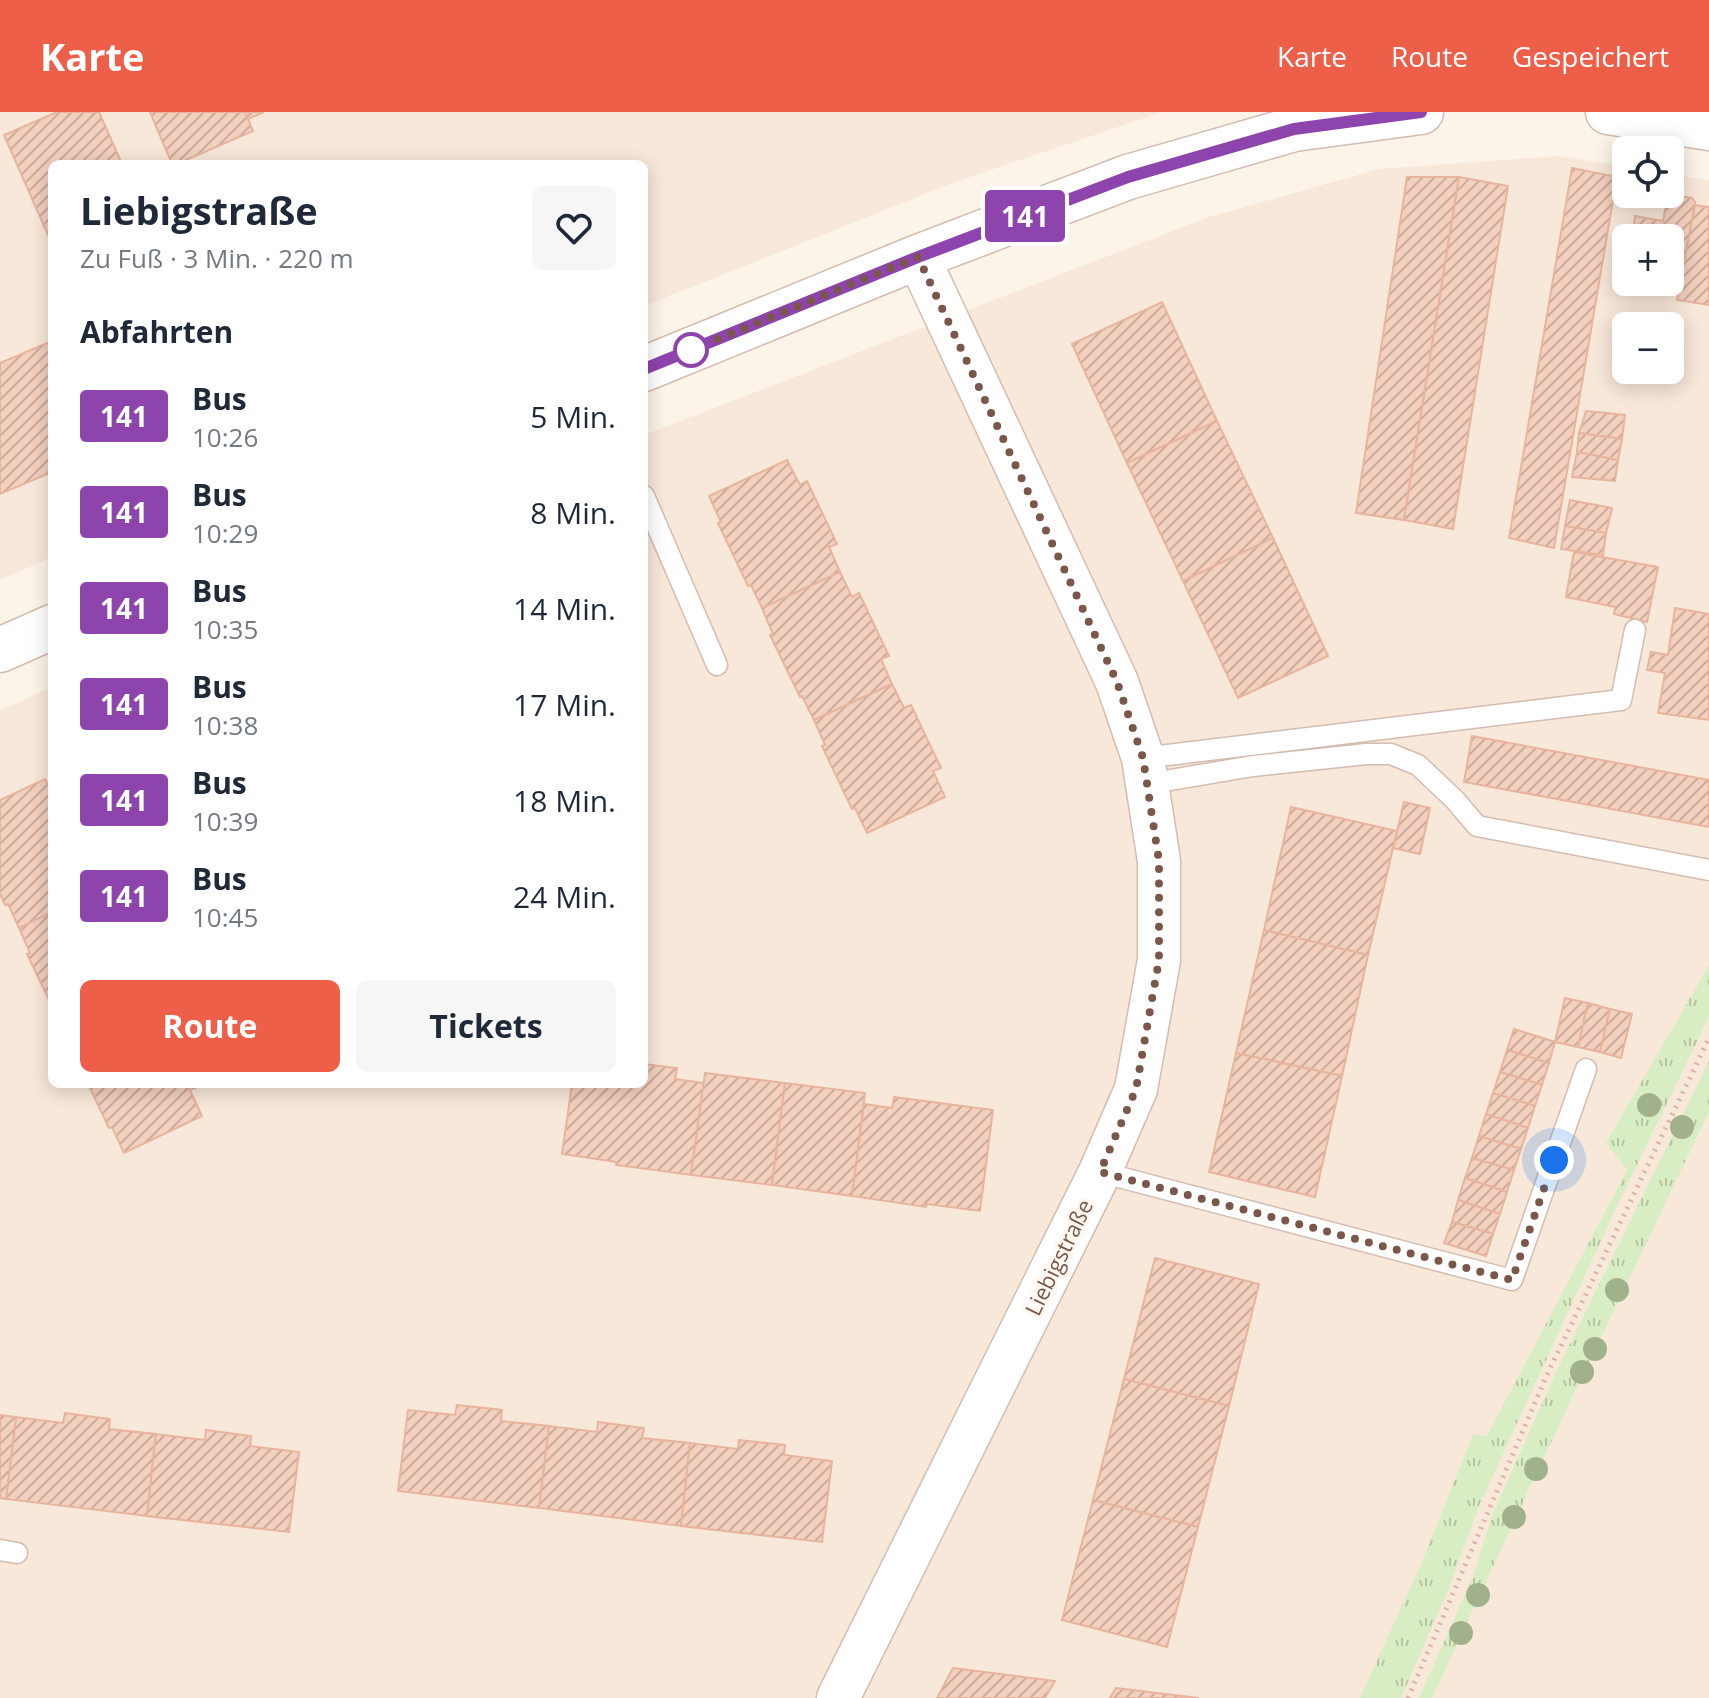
<!DOCTYPE html>
<html lang="de">
<meta charset="utf-8">
<style>
:root{--surface:#fff;--page:#f6f6f7;--text:#1f2937;--muted:#747a83;--accent:#ed5f49}
body{margin:0;font-family:"Open Sans",sans-serif;background:var(--page);color:var(--text);height:100vh;display:flex;flex-direction:column;font-size:30px;white-space:nowrap}
*{box-sizing:border-box;margin:0}
p{font-size:26px;color:var(--muted)}
.icon{flex:none;width:44px;height:44px;fill:none;stroke:currentColor;stroke-width:2;stroke-linecap:round;stroke-linejoin:round}
.map{position:relative;flex:1;overflow:hidden}
.details{position:absolute;left:48px;top:48px;width:600px;height:928px;display:flex;flex-direction:column;background:var(--surface);border-radius:12px;box-shadow:0 4px 20px #0003}
.details>*{flex:none}
.badge{padding:0 16px;border-radius:6px;font-size:28px;line-height:52px}
.tools{position:absolute;left:1612px;top:24px;display:grid;gap:16px}
.tools a{display:grid;place-items:center;width:72px;height:72px;border-radius:12px;background:var(--surface);box-shadow:0 4px 20px #0003;font-size:40px}
.you{position:absolute;width:40px;height:40px;margin:-20px;border:6px solid #fff;border-radius:50%;background:#1a73e8;box-shadow:0 0 0 12px #1a73e833}
.map>.badge{position:absolute;translate:-50% -50%;box-shadow:0 0 0 4px #fff}
h2{padding:0 32px;font-size:30px;line-height:72px}
.round{display:grid;place-items:center;flex:none;width:84px;height:84px;border-radius:12px;background:var(--page)}
.overview{display:flex;align-items:center;justify-content:space-between;height:136px;padding:0 32px}
h1{font-size:38px;font-weight:700;line-height:60px}
.action{display:flex;gap:16px;margin-top:auto;padding:16px 32px}
.action a{flex:1;height:92px;border-radius:12px;background:var(--accent);color:#fff;font-size:32px;font-weight:700;line-height:92px;text-align:center}
.action a+a{background:var(--page);color:var(--text)}
ul{padding:0;list-style:none}
li{display:flex;align-items:center;gap:24px;height:96px;padding:0 32px}
li div{flex:1}
li b{display:block;font-size:30px}
li em{font-style:normal}
li .badge{min-width:88px;font-weight:700;text-align:center}
header{display:flex;align-items:center;gap:48px;box-sizing:border-box;height:112px;padding:0 40px;background:var(--accent);color:#fff}
header strong{font-size:38px}
nav{display:flex;gap:44px;margin-inline-start:auto;font-size:28px}
.map>svg:first-child{display:block}
.residential{fill:#f8e8d9;fill-rule:evenodd}
.grass{fill:url(#grass-tufts)}
.building{fill:url(#building-hatch);stroke:#e8b49e;stroke-width:2}
.lines{fill:none;stroke-linecap:round;stroke-linejoin:round}
.service-casing{stroke:#d3bcb0;stroke-width:23}
.minor-casing{stroke:#d3bcb0;stroke-width:45}
.tertiary-casing{stroke:#d3bcb0;stroke-width:47}
.path{stroke:#dab2a1;stroke-width:5;stroke-dasharray:2 6;stroke-linecap:butt}
.service{stroke:#fff;stroke-width:20}
.minor{stroke:#fff;stroke-width:42}
.tertiary{stroke:#fff;stroke-width:44}
.tree{fill:#a1b18c}
.line-casing{stroke:#fff;stroke-width:18}
.line{stroke:#8e44ad;stroke-width:12}
.walk{stroke:#7a574a;stroke-width:8;stroke-dasharray:0 14.4}
.stop-dot{fill:#fff;stroke:#8e44ad;stroke-width:4}
.labels{text-anchor:middle;dominant-baseline:central;stroke-width:7;stroke-linejoin:round;paint-order:stroke}
.street-label{font-size:22px;fill:#7a574a;stroke:#fff8f0}
</style>
<header>
<strong>Karte</strong>
<nav><a>Karte</a><a>Route</a><a>Gespeichert</a></nav>
</header>
<div class="map">
<svg width="1709" height="1586" viewBox="0 0 1709 1586">
<defs>
<pattern id="grass-tufts" width="24" height="20" patternUnits="userSpaceOnUse" patternTransform="scale(2)"><rect width="24" height="20" fill="#d9edc5"/><path d="M3 7l-1-3M5 7V3M7 7l1-3M15 17l-1-3M17 17v-4M19 17l1-3" fill="none" stroke="#b5c3a2"/></pattern>
<pattern id="building-hatch" width="6" height="6" patternUnits="userSpaceOnUse" patternTransform="scale(2)"><rect width="6" height="6" fill="#f4d0bf"/><path d="M-1 1l2-2M0 6l6-6M5 7l2-2" fill="none" stroke="#cbac9d"/></pattern>
</defs>
<rect width="100%" height="100%" fill="#fdf4e9"/>
<g class="residential">
<path d="M0,0h1163l-205,69 -314,125v-142h-592v393l-52,23z"/>
<path d="M1560,44l66,11v27h44v-20l39,6v1518h-1709v-988l52,-23v397h592v-649l565,-218 170,-48zM1626,126h44v44h-44zM1626,214h44v44h-44z"/>
</g>
<g class="grass">
<path d="M1709,853v52l-93,191 -137,298 -30,82 -48,110h-41l61,-134 52,-130 14,2 140,-266 -21,-27z"/>
<path d="M1709,949v51l-159,332 -118,254h-13l53,-119 21,-66 65,-145z"/>
</g>
<g class="building">
<path d="M57,0h42l23,52h-70v80l-48,-109z"/>
<path d="M150,0h95l8,19 -76,33h-5z"/>
<path d="M245,0h19l-16,7z"/>
<path d="M1572,56l45,9 -63,371 -45,-10z"/>
<path d="M1407,65h52l-55,343 -48,-7z"/>
<path d="M1459,65l49,9 -55,343 -49,-9z"/>
<path d="M1672,83l20,3 3,4 -15,83 -16,-3h6v-44h-38l3,-22 28,5 4,-23z"/>
<path d="M1695,93l14,2v98l-32,-5z"/>
<path d="M1626,159v11h28l-2,6 -28,-4z"/>
<path d="M1162,190l55,119 -90,42 -55,-119z"/>
<path d="M52,229v131l-52,22v-131z"/>
<path d="M1586,299l39,4 -3,24 -43,-6z"/>
<path d="M1217,309l56,117 -90,43 -56,-118z"/>
<path d="M1579,321l43,6 -4,21 -41,-8z"/>
<path d="M1577,340l41,8 -3,21 -43,-4z"/>
<path d="M787,348l13,25 7,-4 30,63 -8,3 11,25 -78,36 -11,-23 -3,1 -30,-63 3,-1 -12,-26z"/>
<path d="M1570,388l42,8 -6,25 -41,-7z"/>
<path d="M1565,414l41,7 -3,22 -42,-6z"/>
<path d="M1273,426l55,118 -90,42 -55,-117z"/>
<path d="M1574,440l84,15 -11,55 -33,-8 1,-7 -49,-10z"/>
<path d="M840,460l12,25 7,-4 30,63 -8,3 11,25 -78,36 -12,-24 -2,1 -30,-62 3,-1 -11,-26z"/>
<path d="M1675,496l34,6v106l-51,-7 7,-40 -18,-3 4,-18 17,3z"/>
<path d="M892,572l12,24 7,-3 30,63 -8,3 12,26 -78,36 -12,-25 -3,1 -30,-63 3,-1 -11,-25z"/>
<path d="M1472,624l237,44v47l-245,-45z"/>
<path d="M45,667l7,15v118l-33,16 -11,-24 -3,1 -5,-11v-94z"/>
<path d="M1404,690l26,6 -10,46 -27,-6z"/>
<path d="M1291,695l106,24 -29,124 -104,-25z"/>
<path d="M52,800v94l-25,-52 3,-1 -11,-25z"/>
<path d="M1264,818l104,25 -26,121 -106,-23z"/>
<path d="M1565,886l23,5 -10,44 -23,-5z"/>
<path d="M1588,891l22,6 -10,43 -22,-5z"/>
<path d="M1610,897l22,5 -11,44 -21,-6z"/>
<path d="M1514,917l41,13 -6,21 -42,-13z"/>
<path d="M1507,938l42,13 -7,22 -42,-13z"/>
<path d="M1236,941l106,23 -27,121 -106,-25z"/>
<path d="M644,952l33,4 -2,11 29,4 -13,92 -75,-10 1,-3 -55,-8 10,-70h72z"/>
<path d="M1500,960l42,13 -7,21 -42,-13z"/>
<path d="M705,961l80,10 -13,102 -81,-10z"/>
<path d="M785,971l80,10 -13,103 -80,-11z"/>
<path d="M88,972h109l1,3 -8,3 12,26 -78,37 -12,-26 -3,1z"/>
<path d="M1493,981l42,13 -7,22 -42,-14z"/>
<path d="M894,985l99,13 -13,101 -53,-7 -1,3 -74,-11 12,-92 28,4z"/>
<path d="M1486,1002l42,14 -7,21 -42,-13z"/>
<path d="M1479,1024l42,13 -7,21 -42,-12z"/>
<path d="M1472,1046l42,12 -7,22 -42,-14z"/>
<path d="M1465,1066l42,14 -7,22 -42,-14z"/>
<path d="M1458,1088l42,14 -7,20 -41,-12z"/>
<path d="M1452,1110l41,12 -7,22 -42,-13z"/>
<path d="M1155,1146l104,26 -30,122 -105,-27z"/>
<path d="M1124,1267l105,27 -31,121 -105,-27z"/>
<path d="M457,1293l45,5 -1,11 48,5 -10,82 -141,-17 10,-81 47,5z"/>
<path d="M65,1301l45,6 -1,10 47,5 -9,82 -141,-17 10,-82 47,6z"/>
<path d="M0,1303l16,2 -10,82 -6,-1z"/>
<path d="M598,1310l46,6 -2,10 48,5 -9,83 -142,-18 10,-82 48,6z"/>
<path d="M206,1318l45,6 -1,10 49,6 -10,80 -142,-16 9,-82 49,6z"/>
<path d="M739,1328l46,5 -1,10 48,6 -10,81 -141,-16 9,-83 48,6z"/>
<path d="M1093,1388l105,27 -31,120 -105,-27z"/>
<path d="M953,1556l102,13 -10,17h-108z"/>
<path d="M1116,1576l83,10h-89z"/>
</g>
<g class="lines">
<g class="service-casing">
<g id="service">
<path d="M644,384l73,169"/>
<path d="M1143,646l478,-58 14,-70"/>
<path d="M1147,672l106,-18 113,-12h25l27,11 37,35 22,26 232,44"/>
<path d="M1100,1060l412,108 74,-211"/>
<path d="M0,1438l17,3"/>
</g>
</g>
<g class="minor-casing">
<path id="minor" d="M838,1586l262,-526 36,-83 23,-129v-99l-16,-103 -26,-76 -199,-425"/>
</g>
<g class="tertiary-casing">
<g id="tertiary">
<path d="M1608,0l101,16"/>
<path d="M644,257l274,-112 210,-80 166,-48 127,-17"/>
<path d="M0,538l52,-23"/>
</g>
</g>
<path class="path" d="M1408,1586l138,-321 163,-339"/>
<use href="#service" class="service"/>
<use href="#minor" class="minor"/>
<use href="#tertiary" class="tertiary"/>
</g>
<g class="tree">
<circle cx="1649" cy="993" r="12"/>
<circle cx="1682" cy="1015" r="12"/>
<circle cx="1617" cy="1178" r="12"/>
<circle cx="1595" cy="1237" r="12"/>
<circle cx="1582" cy="1260" r="12"/>
<circle cx="1536" cy="1357" r="12"/>
<circle cx="1514" cy="1405" r="12"/>
<circle cx="1478" cy="1483" r="12"/>
<circle cx="1461" cy="1521" r="12"/>
</g>
<g class="lines">
<g class="line-casing">
<path id="line" d="M644,257l274,-112 210,-80 166,-48 127,-17"/>
</g>
<use href="#line" class="line"/>
<path class="walk" d="M691,238l227,-93 199,425 26,76 16,103v99l-23,129 -36,83 412,108 42,-120"/>
</g>
<circle class="stop-dot" cx="691" cy="238" r="16"/>
<g class="labels">
<g class="street-label">
<text transform="translate(1058 1145) rotate(-64)">Liebigstraße</text>
</g>
</g>
</svg>
<div class="tools">
<a><svg class="icon" aria-label="locate" viewBox="0 0 24 24"><circle cx="12" cy="12" r="6"/><path d="M12 2v4M12 18v4M2 12h4M18 12h4"/></svg></a>
<a>+</a>
<a>−</a>
</div>
<div class="you" style="left:1554px;top:1048px"></div>
<b class="badge" style="left:1025px;top:104px;background:#8e44ad;color:#fff">141</b>
<section class="details">
<div class="overview"><div><h1>Liebigstraße</h1><p>Zu Fuß · 3 Min. · 220 m</p></div><a class="round"><svg class="icon" aria-label="heart" viewBox="0 0 24 24"><path d="M12 20l-8-8c-3-5 5-10 8-4 3-6 11-1 8 4z"/></svg></a></div>
<h2>Abfahrten</h2>
<ul>
<li><span class="badge" style="background:#8e44ad;color:#fff">141</span><div><b>Bus</b><p>10:26</p></div><em>5 Min.</em></li>
<li><span class="badge" style="background:#8e44ad;color:#fff">141</span><div><b>Bus</b><p>10:29</p></div><em>8 Min.</em></li>
<li><span class="badge" style="background:#8e44ad;color:#fff">141</span><div><b>Bus</b><p>10:35</p></div><em>14 Min.</em></li>
<li><span class="badge" style="background:#8e44ad;color:#fff">141</span><div><b>Bus</b><p>10:38</p></div><em>17 Min.</em></li>
<li><span class="badge" style="background:#8e44ad;color:#fff">141</span><div><b>Bus</b><p>10:39</p></div><em>18 Min.</em></li>
<li><span class="badge" style="background:#8e44ad;color:#fff">141</span><div><b>Bus</b><p>10:45</p></div><em>24 Min.</em></li>
</ul>
<div class="action"><a>Route</a><a>Tickets</a></div>
</section>
</div>
